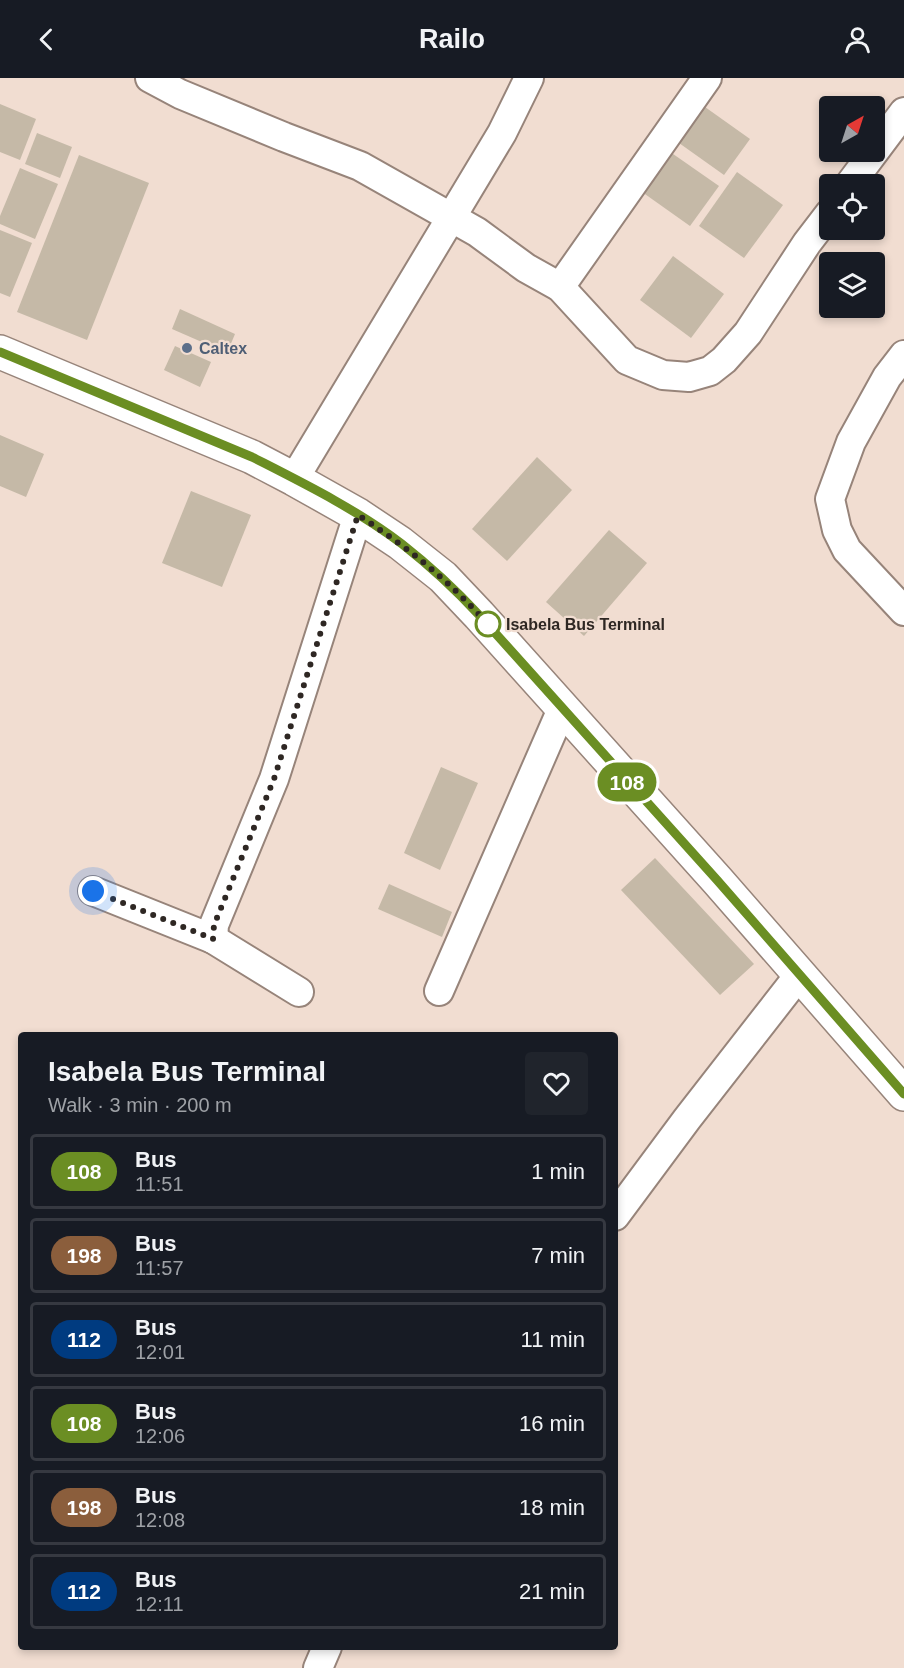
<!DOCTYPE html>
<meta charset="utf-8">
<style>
:root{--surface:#171b24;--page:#20242c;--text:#f1f3f6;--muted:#9ea1a6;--line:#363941}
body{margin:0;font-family:Helvetica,sans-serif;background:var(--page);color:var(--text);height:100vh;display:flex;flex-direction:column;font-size:22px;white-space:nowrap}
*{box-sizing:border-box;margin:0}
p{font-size:20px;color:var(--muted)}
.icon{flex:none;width:33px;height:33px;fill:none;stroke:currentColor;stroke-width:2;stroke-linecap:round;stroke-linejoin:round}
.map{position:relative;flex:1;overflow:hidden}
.panel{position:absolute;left:18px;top:954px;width:600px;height:618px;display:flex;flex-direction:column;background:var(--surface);border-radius:6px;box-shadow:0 3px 9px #0003}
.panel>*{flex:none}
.badge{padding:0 12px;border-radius:20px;font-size:21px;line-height:39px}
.needle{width:39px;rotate:39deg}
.controls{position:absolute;left:819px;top:18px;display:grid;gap:12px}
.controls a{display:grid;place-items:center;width:66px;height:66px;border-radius:6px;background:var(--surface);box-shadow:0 3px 9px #0003;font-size:30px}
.you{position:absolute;width:30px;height:30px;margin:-15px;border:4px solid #fff;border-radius:50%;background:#1a73e8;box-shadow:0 0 0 9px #1a73e833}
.map>.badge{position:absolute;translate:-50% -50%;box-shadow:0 0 0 3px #fff}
.round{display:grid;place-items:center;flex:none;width:63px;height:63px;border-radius:6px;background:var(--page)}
.overview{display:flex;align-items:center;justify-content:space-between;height:102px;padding:0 30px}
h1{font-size:28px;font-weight:600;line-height:45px}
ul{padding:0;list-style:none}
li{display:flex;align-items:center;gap:18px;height:75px;margin:0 12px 9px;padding:0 18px;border:3px solid var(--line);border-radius:6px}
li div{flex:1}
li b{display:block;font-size:22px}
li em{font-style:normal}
li .badge{min-width:66px;font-weight:700;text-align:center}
header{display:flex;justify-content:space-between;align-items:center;height:78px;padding:0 30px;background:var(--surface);font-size:27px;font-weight:600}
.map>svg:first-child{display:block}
.building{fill:#c5b9a7}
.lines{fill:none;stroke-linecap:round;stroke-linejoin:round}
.minor-casing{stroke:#97847a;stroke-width:32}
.primary-casing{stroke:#97847a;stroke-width:36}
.minor{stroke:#fff;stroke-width:28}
.primary{stroke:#fff;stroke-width:33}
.line-casing{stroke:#fff;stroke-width:14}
.line{stroke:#6b8e23;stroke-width:9}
.walk{stroke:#2e2723;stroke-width:6;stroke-dasharray:0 10.8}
.service-dot{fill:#5c6f8a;stroke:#f1ddd1;stroke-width:2}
.stop-dot{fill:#fff;stroke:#6b8e23;stroke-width:3}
.labels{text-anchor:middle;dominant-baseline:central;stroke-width:4.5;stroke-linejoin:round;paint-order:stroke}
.service-label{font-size:16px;font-weight:bold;fill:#4e5e75;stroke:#f1ddd1;text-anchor:start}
.stop-label{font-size:16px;font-weight:bold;fill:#2e2723;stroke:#f1ddd1;text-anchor:start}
</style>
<header><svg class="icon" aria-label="back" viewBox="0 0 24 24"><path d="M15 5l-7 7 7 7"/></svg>Railo<svg class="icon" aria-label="person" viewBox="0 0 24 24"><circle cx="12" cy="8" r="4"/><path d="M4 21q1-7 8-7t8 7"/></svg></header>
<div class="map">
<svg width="904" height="1590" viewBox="0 0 904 1590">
<rect width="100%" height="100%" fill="#f1ddd1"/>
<g class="building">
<path d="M698,24l52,37 -26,36 -52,-37z"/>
<path d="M0,26l36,15 -16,41 -20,-8z"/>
<path d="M37,55l35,14 -12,31 -35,-14z"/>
<path d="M663,69l56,39 -29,40 -55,-39z"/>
<path d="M79,77l70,28 -62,157 -70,-28z"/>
<path d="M20,90l38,16 -23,55 -35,-15v-8z"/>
<path d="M737,94l46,33 -39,53 -45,-32z"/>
<path d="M0,152l32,13 -22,54 -10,-4z"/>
<path d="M673,178l51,38 -33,44 -51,-38z"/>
<path d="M180,231l55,25 -8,19 -55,-24z"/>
<path d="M175,268l36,16 -11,25 -36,-17z"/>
<path d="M0,357l44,19 -18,43 -26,-11z"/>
<path d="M537,379l35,33 -65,71 -35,-32z"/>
<path d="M191,413l60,24 -29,72 -60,-24z"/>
<path d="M609,452l38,33 -63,73 -38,-34z"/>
<path d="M441,689l37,16 -38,87 -36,-17z"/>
<path d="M655,780l99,106 -34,31 -99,-105z"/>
<path d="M389,806l63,28 -10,25 -64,-28z"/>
</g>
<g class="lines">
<g class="minor-casing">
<g id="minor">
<path d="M150,0l30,16 104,43 76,29 117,66 49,36 34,19 67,73 36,15 26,2 21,-6 14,-11 24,-27 59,-90 23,-30"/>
<path d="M850,106l54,-72"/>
<path d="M560,209l147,-209"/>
<path d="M904,277l-17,22 -36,65 -21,57 7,31 10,20 57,61"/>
<path d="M294,401l208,-346 27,-55"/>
<path d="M93,813l120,48 86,53"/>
<path d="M213,861l1,-14 60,-146 84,-264"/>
<path d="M439,913l123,-282"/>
<path d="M615,1138l72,-97 113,-145"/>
<path d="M318,1590l9,-21"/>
</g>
</g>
<g class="primary-casing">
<path id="primary" d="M0,274l252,105 42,22 64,36 42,28 43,34 36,38 238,265 187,214"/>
</g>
<use href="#minor" class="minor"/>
<use href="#primary" class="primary"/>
</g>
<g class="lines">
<g class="line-casing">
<path id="line" d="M0,274l252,105c51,26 104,52 150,87 28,22 53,45 77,71l238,265 187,214"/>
</g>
<use href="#line" class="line"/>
<path class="walk" d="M93,813l120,48 1,-14 60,-146 84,-264c52,34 93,67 134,114l-4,-5"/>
</g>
<circle class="service-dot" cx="187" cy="270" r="6"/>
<circle class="stop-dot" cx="488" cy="546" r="12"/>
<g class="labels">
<g class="service-label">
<text x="199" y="270">Caltex</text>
</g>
<g class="stop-label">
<text x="506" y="546">Isabela Bus Terminal</text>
</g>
</g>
</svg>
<div class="controls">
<a><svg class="needle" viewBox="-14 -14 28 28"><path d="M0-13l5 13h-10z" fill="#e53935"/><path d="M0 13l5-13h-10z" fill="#9ea1a6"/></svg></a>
<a><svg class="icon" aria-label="locate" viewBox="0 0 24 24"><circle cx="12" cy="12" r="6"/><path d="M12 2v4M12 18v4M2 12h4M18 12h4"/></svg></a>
<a><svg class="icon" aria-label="layers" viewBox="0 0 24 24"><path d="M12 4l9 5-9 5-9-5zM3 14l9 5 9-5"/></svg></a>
</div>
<div class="you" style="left:93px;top:813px"></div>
<b class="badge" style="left:627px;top:704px;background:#6b8e23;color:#fff">108</b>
<section class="panel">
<div class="overview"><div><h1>Isabela Bus Terminal</h1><p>Walk · 3 min · 200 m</p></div><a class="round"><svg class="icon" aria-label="heart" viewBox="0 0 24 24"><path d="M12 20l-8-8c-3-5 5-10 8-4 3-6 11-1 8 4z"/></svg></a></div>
<ul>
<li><span class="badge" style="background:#6b8e23;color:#fff">108</span><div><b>Bus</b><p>11:51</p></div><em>1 min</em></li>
<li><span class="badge" style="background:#8b5e3c;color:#fff">198</span><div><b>Bus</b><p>11:57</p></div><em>7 min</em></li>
<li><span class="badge" style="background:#003b80;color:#fff">112</span><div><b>Bus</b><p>12:01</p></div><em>11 min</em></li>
<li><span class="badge" style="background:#6b8e23;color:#fff">108</span><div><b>Bus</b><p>12:06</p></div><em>16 min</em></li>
<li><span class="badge" style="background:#8b5e3c;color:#fff">198</span><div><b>Bus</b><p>12:08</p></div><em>18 min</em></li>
<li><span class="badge" style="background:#003b80;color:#fff">112</span><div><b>Bus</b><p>12:11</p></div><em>21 min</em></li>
</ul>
</section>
</div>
